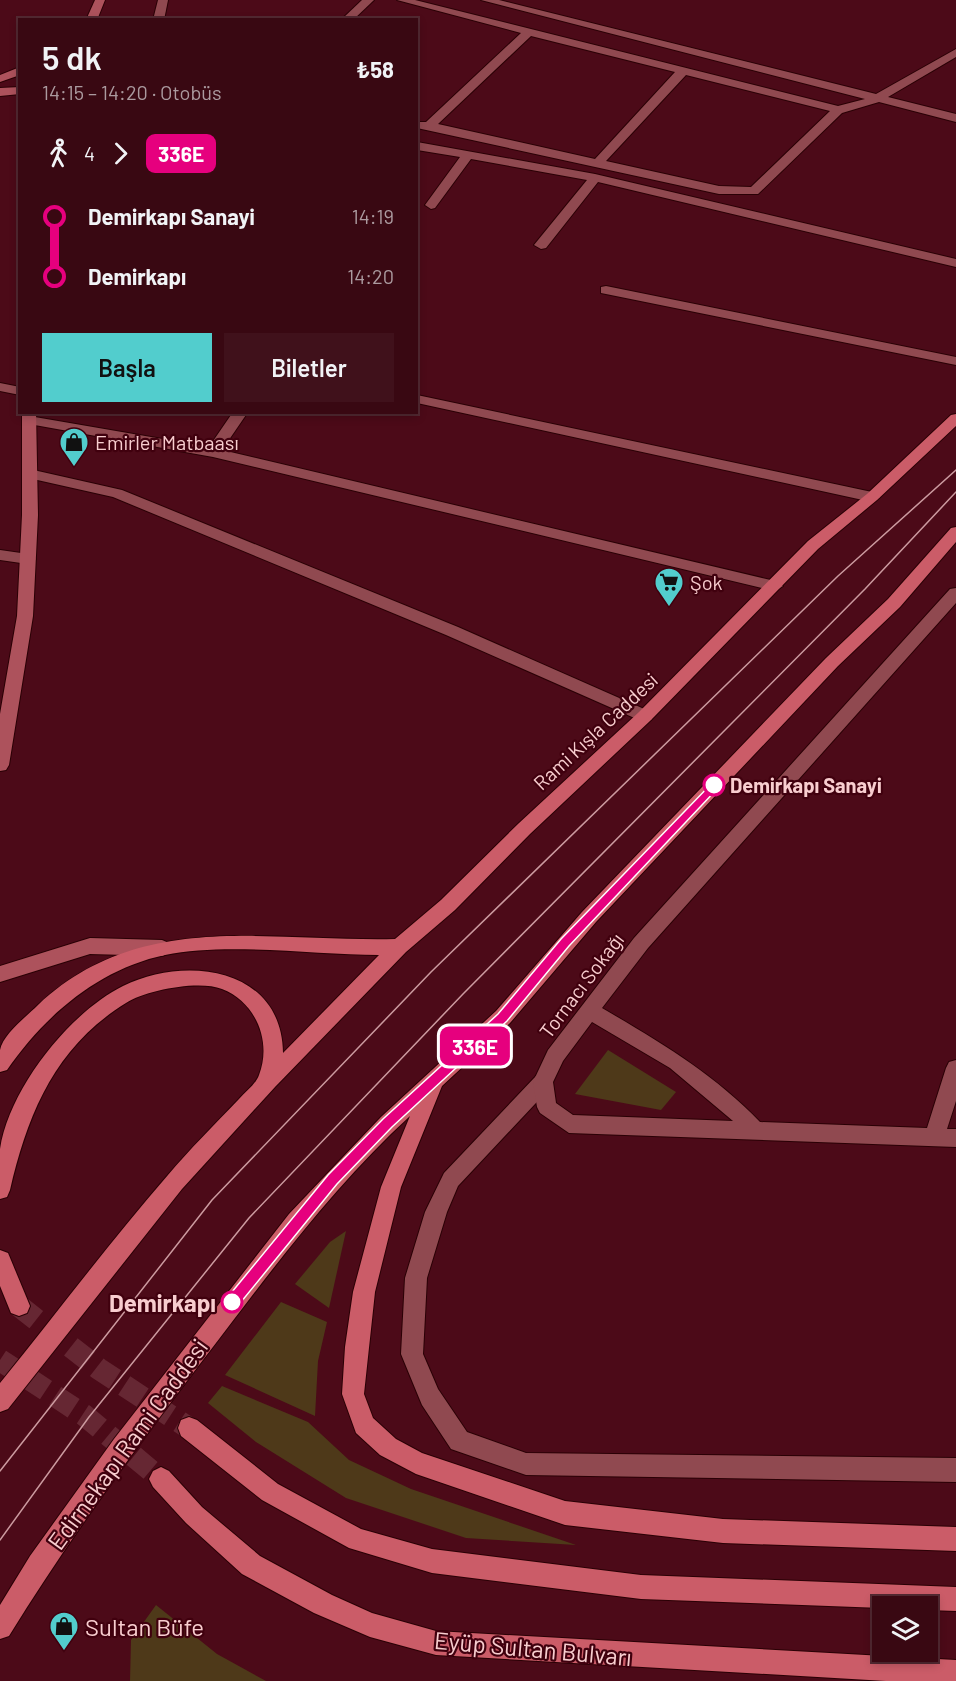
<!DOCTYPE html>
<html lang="tr">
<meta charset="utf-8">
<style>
:root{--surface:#390812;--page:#40111b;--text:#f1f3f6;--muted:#ab9a9f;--line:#532932;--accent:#52cdcd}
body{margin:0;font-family:Barlow,sans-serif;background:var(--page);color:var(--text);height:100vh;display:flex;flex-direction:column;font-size:22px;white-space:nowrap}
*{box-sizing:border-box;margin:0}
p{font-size:20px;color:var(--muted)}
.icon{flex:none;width:33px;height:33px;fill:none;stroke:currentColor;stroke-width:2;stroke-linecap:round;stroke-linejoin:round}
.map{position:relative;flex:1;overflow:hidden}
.sheet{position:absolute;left:18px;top:18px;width:400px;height:396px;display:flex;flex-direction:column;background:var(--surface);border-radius:0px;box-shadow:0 3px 9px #0003,0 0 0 2px var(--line)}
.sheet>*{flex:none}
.badge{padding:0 12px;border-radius:9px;font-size:21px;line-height:39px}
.controls{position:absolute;left:872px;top:1596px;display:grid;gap:12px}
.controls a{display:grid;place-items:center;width:66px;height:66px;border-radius:0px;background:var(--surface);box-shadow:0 3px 9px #0003,0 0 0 2px var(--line);font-size:30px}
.map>.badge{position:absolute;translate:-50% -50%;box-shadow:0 0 0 3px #fff}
.legs{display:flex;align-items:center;gap:9px;height:66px;padding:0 24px;font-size:20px}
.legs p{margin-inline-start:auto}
.headline{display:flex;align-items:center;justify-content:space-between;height:102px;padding:0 24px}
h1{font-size:33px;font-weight:600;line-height:45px}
.button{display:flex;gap:12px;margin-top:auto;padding:12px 24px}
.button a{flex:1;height:69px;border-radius:0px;background:var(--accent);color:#111;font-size:24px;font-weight:600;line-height:69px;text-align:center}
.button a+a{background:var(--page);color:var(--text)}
ul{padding:0 24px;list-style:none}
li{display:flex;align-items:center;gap:21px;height:60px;font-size:22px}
li i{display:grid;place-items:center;width:9px;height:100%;margin:0 8px;background:currentColor}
li i::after{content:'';width:15px;height:15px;margin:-8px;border:4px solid;border-radius:50%;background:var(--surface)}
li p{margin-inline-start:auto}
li:first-child i{background:linear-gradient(#0000 50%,currentColor 0)}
li:last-child i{background:linear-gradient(currentColor 50%,#0000 0)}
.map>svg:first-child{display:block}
.green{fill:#4e3919}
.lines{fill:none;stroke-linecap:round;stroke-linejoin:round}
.primary-tunnel{stroke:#662733;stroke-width:22;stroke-dasharray:22 11;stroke-linecap:butt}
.lane-casing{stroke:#2a0005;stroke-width:2}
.street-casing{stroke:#2a0005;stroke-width:2}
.secondary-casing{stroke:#2a0005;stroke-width:2}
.primary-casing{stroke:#2a0005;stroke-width:2}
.lane{fill:#904950;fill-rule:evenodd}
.street{fill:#904950;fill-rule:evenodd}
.secondary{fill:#ad525c;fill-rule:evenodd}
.primary{fill:#cb5c68;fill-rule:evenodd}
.tram{stroke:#cc9ba0;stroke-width:1.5}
.line-1{fill:#e6007e;stroke:#fff;stroke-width:1.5}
.stop-1-dot{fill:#fff;stroke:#e6007e;stroke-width:3}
.labels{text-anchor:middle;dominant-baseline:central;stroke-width:4.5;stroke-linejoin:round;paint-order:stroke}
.poi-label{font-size:20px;fill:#f8cdcf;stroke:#40000e;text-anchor:start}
.street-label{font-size:20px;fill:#f8cdcf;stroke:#40000e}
.stop-label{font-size:20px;font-weight:bold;fill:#f8cdcf;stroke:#40000e;text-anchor:start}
.near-stop-label{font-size:24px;font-weight:bold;fill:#f8cdcf;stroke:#40000e;text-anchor:end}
.near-street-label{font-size:24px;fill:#f8cdcf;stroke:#40000e}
.near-poi-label{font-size:24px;fill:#f8cdcf;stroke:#40000e;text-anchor:start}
</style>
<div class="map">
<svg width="956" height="1681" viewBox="0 0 956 1681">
<rect width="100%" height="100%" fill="#4c0a18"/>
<g class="green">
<path d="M608,1050l68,42 -15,18 -86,-16z"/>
<path d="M346,1231l-17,77 -34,-24 35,-42z"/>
<path d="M281,1302l46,20 -9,39 -3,55 -90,-41z"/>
<path d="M222,1386l86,36 41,38 62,29 165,56 -110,-7 -120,-40 -90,-56 -48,-39z"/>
<path d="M156,1605l61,49 49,27h-136l1,-41z"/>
</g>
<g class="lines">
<g class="primary-tunnel">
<path d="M19,1306l80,63 90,59"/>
<path d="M0,1360l84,55 77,64"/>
</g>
<g class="lane-casing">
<g id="lane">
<path d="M158,0h10l-4,20h-11z"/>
<path d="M362,0h12l-21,20h-12z"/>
<path d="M397,0h18l423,106 27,-7 -384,-99h18l377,94 80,-45v8l-68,40 68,17v8l-77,-20 -37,11 -84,81h-39l-302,-66v-6h9l95,-89zM531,36l144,36 -80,87 -157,-35zM686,75l144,36 -79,76 -32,-1 -113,-25z"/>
<path d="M417,142l178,32 361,85v8l-358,-85 -52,66 -5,1 -7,-4 53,-65 -116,-21 -36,49 -4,1 -6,-4 35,-48 -43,-7z"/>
<path d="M606,286l350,71v8l-355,-72v-6z"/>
<path d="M0,383l20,4v8l-20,-4z"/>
<path d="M417,395l455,97 8,5 -8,5 -455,-99z"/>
<path d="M233,412h15l-26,38 553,131 8,5 -8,5 -562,-134 -184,-33 -7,-4 7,-4 180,31z"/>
<path d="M29,469l93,21 336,137 193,85 2,4 -2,4h-12l-193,-85 -333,-138 -89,-20 -2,-3z"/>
<path d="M0,550l28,4 8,5 -8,5 -28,-4z"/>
<path d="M543,1073l7,3 3,6 -3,6 -92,98 -11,26 -20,66 -4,76 15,35 29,43 59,21 430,5v24l-430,-7 -75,-26 -29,-44 -21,-51 4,-76 20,-66 19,-39 92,-97z"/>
</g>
</g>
<g class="street-casing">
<path id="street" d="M956,588v15l-308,345 -46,60c58,34 112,66 158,114l167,6 19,-60 3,-6 7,-2v41l-9,28h9v18l-387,-14 -29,-20 -3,-6 -4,-25 15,-32 86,-112 316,-349zM592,1022l78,46 63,53 -160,-6 -17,-12 -3,-21 10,-21z"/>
</g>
<g class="secondary-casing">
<g id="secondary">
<path d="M95,0h10l-8,20h-11z"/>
<path d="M20,67v8l-20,7v-7z"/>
<path d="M20,87v7l-20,2v-8z"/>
<path d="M22,412h14l2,103 -5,101 -24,149 -3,5 -6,1v-57l17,-98 5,-101z"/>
<path d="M90,938l72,2 7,3 2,5 -2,5 -7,3 -72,-2 -90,28v-16z"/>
</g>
</g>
<g class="primary-casing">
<g id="primary">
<path d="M956,414v12l-79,74 -59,49 -167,171 -121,114 -75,76 -49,42 -131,135 -93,102 -174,220 -8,3v-29c56,-69 109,-140 168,-208 22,-26 47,-51 71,-76 6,-7 17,-15 20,-24 13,-33 -3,-73 -37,-86 -23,-9 -76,1 -96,14 -71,44 -98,110 -116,187l-3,7 -7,2c0,-16 0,-34 0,-50 9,-60 69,-136 123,-163 62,-31 159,-19 160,67l96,-98c-65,0 -151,-13 -214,0 -66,14 -120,60 -158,115l-7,2c0,-7 0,-15 0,-22 3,-16 27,-34 38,-45 102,-96 231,-63 357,-66l46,-39 77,-76 121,-112 169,-171 59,-47 84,-79z"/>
<path d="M956,527v15l-56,65 -62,59 -242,256 -86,101 -68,63 -41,101 -26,105 -11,102 9,24 23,21 26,14 143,48 158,18 233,8v24l-233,-8 -158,-18 -149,-51 -36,-19 -24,-22 -14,-39 3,-47 8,-55 28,-105 29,-71c-74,68 -134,148 -194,227 -73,95 -144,191 -207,293l-9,3v-34l30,-49 84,-117 175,-225 92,-97 115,-106 86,-99 244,-254 62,-59 63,-71z"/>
<path d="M0,1250l8,3 22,53 -3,7 -8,3 -8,-3 -11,-27z"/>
<path d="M189,1417l8,3 81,64 83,45 71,20 209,26 315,12v24l-29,-1v-4l-45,2 -241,-9 -209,-26 -83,-25 -87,-48 -81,-64 -3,-8 3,-8z"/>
<path d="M161,1467l8,4 33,36 58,49 72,39 40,18 64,18 520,29v21h-70l-450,-26 -66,-18 -56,-24 -72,-39 -56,-51 -33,-36 -4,-8 4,-8z"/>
</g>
</g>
<use href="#lane" class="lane"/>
<use href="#street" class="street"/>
<use href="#secondary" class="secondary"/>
<use href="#primary" class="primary"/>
<g class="tram">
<path d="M0,1471l212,-271 219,-228 407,-396 118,-106"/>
<path d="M0,1540l89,-123 160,-199 214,-224 402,-405 91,-97"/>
</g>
</g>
<path class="line-1" d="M714,781l4,1v6l-149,158 -62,75 -115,106 -55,57 -100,123h-10v-9l101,-123 55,-56 115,-105 63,-75z"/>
<defs>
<g id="shop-pin" transform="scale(1.5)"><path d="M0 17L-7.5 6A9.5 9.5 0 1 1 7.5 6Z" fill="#52cdcd" stroke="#40000e"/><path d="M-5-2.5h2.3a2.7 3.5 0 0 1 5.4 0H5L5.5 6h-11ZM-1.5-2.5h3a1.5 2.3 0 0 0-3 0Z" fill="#111"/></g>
<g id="supermarket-pin" transform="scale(1.5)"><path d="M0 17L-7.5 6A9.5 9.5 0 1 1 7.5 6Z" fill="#52cdcd" stroke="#40000e"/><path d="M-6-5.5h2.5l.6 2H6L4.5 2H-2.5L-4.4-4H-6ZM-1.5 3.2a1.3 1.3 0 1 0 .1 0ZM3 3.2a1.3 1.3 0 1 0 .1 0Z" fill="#111"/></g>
</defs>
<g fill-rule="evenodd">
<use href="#shop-pin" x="74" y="442"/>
<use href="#supermarket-pin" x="669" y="582"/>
<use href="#shop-pin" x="64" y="1626"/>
</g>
<g class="stop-1-dot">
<circle cx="714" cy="785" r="10"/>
<circle cx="232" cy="1302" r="10"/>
</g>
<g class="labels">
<g class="poi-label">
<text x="95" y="442">Emirler Matbaası</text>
<text x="690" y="582">Şok</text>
</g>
<g class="street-label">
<text transform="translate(595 731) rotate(-43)">Rami Kışla Caddesi</text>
<text transform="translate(581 985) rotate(-53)">Tornacı Sokağı</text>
</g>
<g class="stop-label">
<text x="730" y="785">Demirkapı Sanayi</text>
</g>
<g class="near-stop-label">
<text x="216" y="1302">Demirkapı</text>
</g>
<g class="near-street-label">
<text transform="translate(127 1444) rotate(-54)">Edirnekapı Rami Caddesi</text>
<text transform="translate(533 1648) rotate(5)">Eyüp Sultan Bulvarı</text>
</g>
<g class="near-poi-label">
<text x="85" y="1626">Sultan Büfe</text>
</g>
</g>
</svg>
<div class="controls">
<a><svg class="icon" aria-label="layers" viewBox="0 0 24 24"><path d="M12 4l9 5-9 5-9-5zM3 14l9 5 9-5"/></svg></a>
</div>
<b class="badge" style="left:475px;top:1046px;background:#e6007e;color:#fff">336E</b>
<section class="sheet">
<div class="headline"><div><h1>5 dk</h1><p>14:15 – 14:20 · Otobüs</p></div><b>₺58</b></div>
<div class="legs"><svg class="icon" aria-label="walk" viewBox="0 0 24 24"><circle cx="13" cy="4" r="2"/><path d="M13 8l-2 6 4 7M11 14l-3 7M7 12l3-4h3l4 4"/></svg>4<svg class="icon" aria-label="forward" viewBox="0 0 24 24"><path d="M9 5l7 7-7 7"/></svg><b class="badge" style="background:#e6007e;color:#fff">336E</b></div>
<ul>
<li><i style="color:#e6007e"></i><b>Demirkapı Sanayi</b><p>14:19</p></li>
<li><i style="color:#e6007e"></i><b>Demirkapı</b><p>14:20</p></li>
</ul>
<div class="button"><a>Başla</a><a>Biletler</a></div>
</section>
</div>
